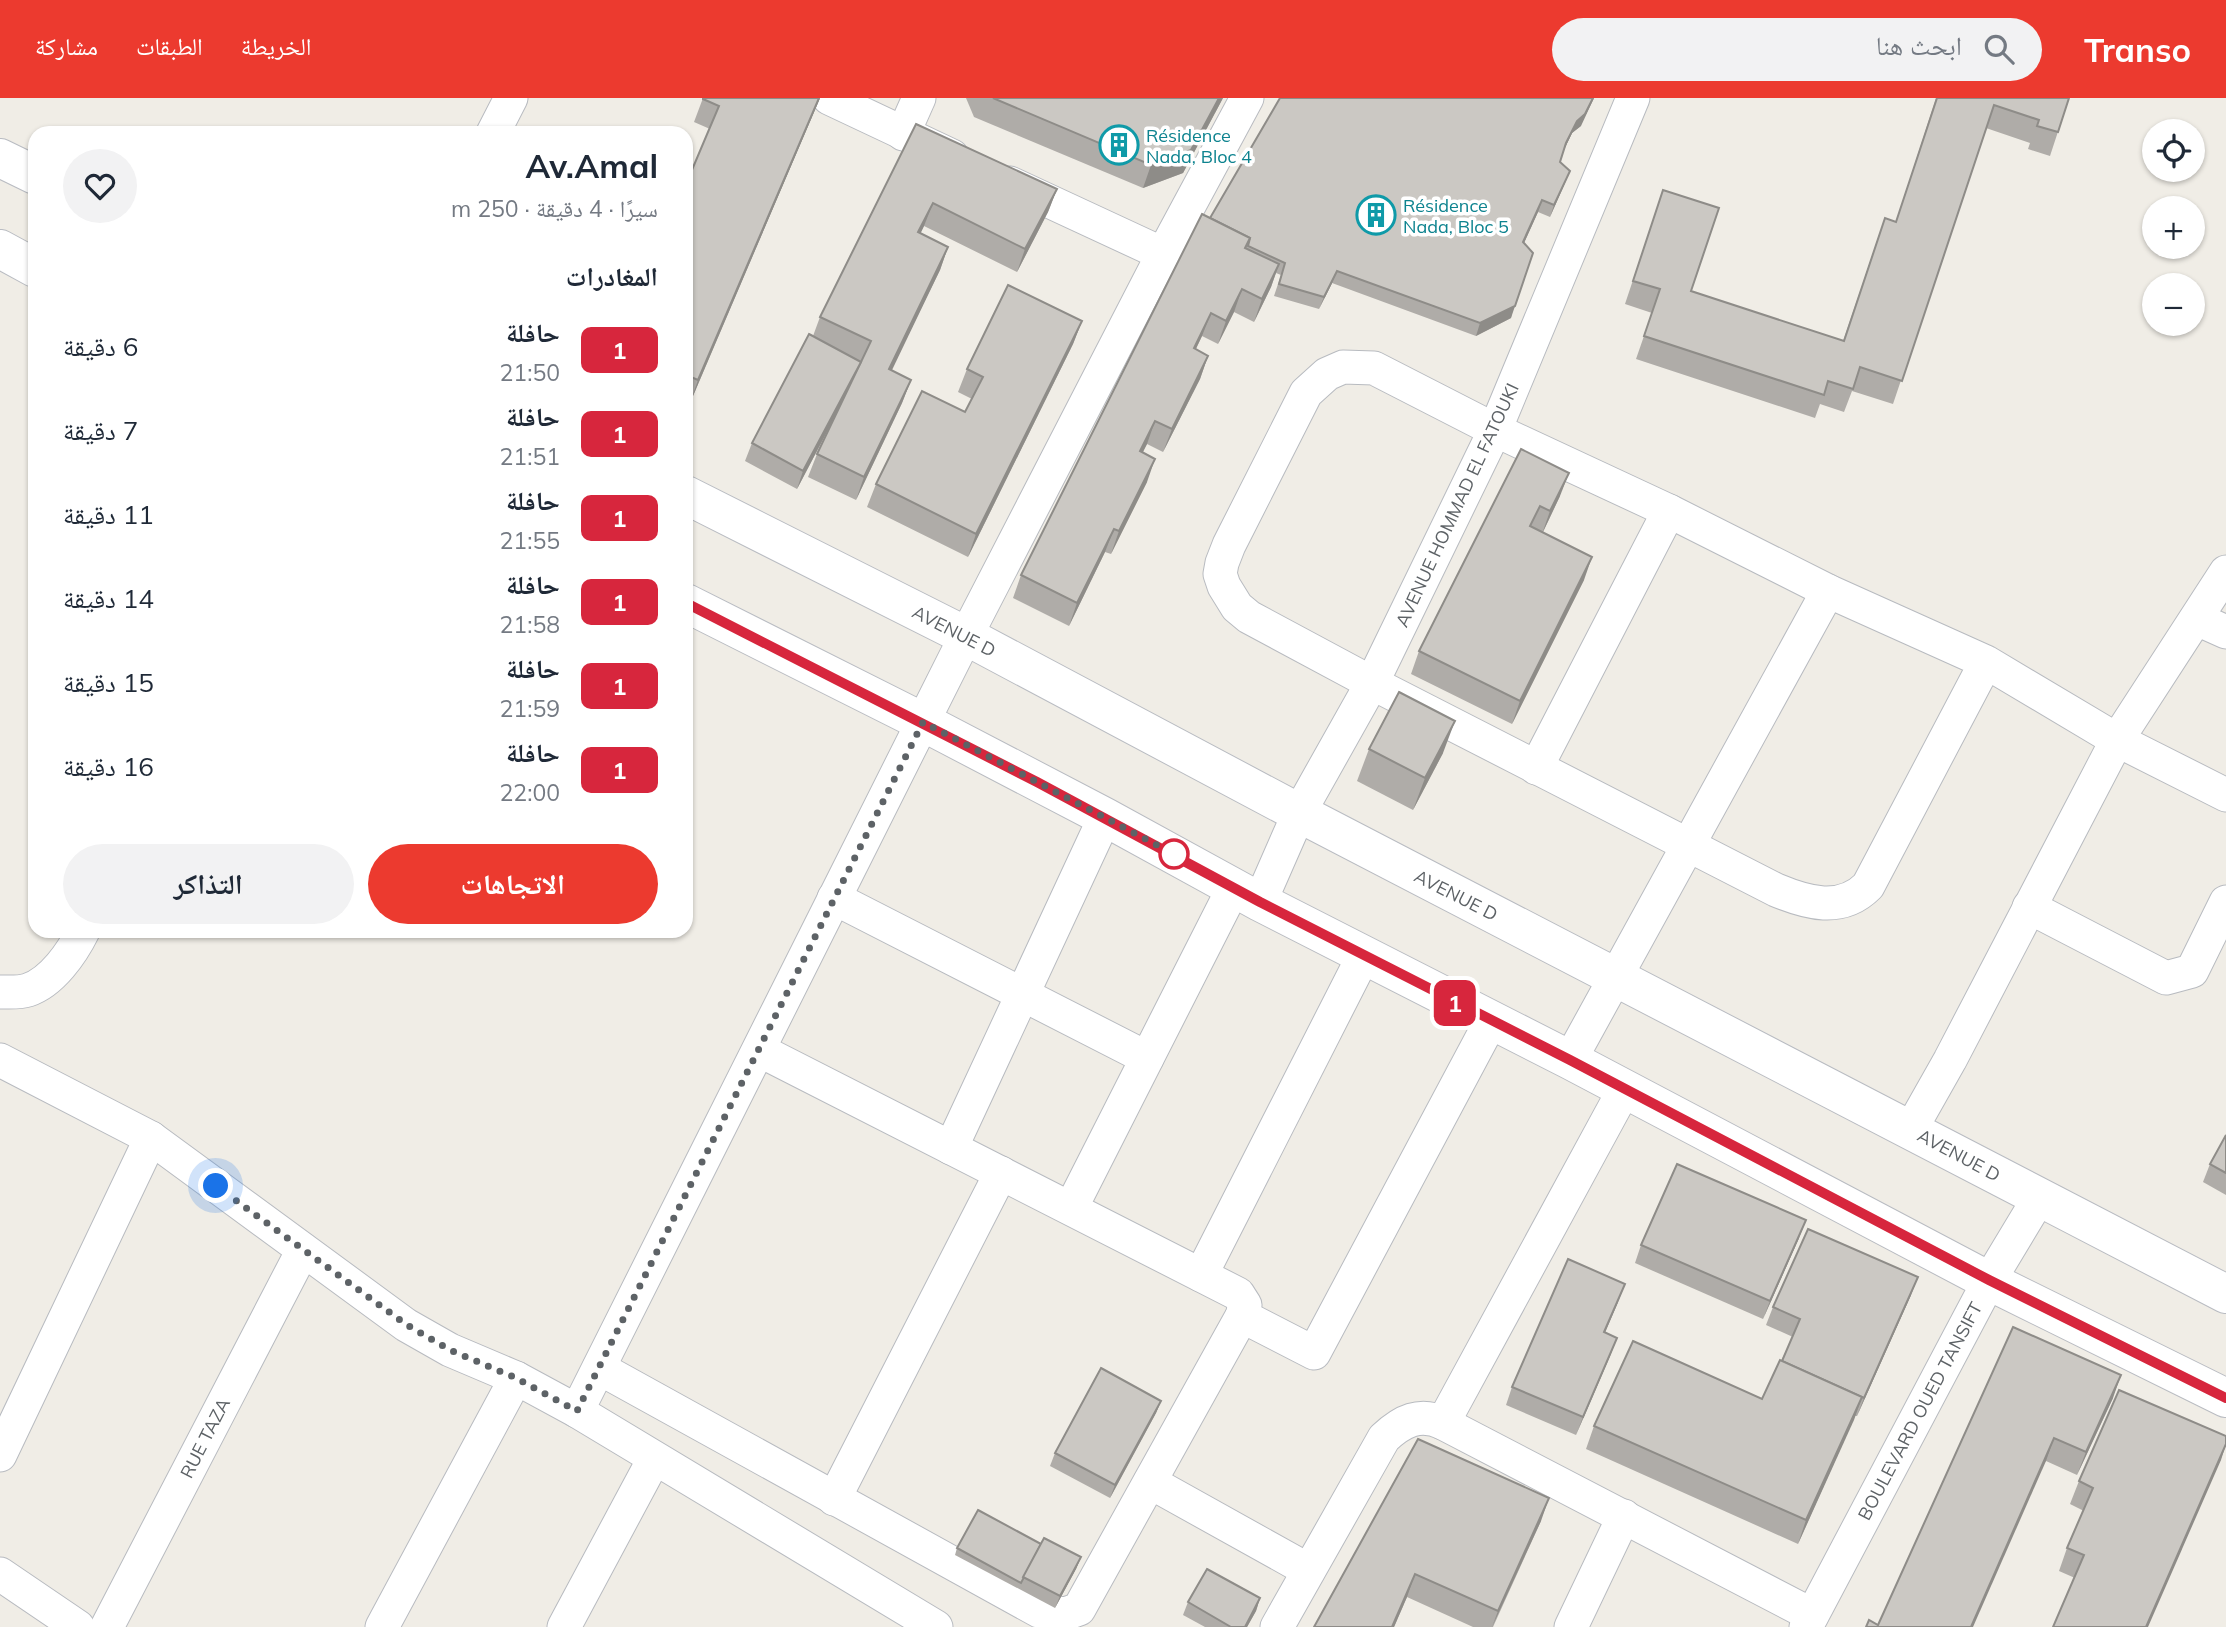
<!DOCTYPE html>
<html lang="ar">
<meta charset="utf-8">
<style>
:root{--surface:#fff;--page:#f2f2f3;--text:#1f2937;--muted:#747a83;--accent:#ec3a2f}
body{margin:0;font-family:Mulish,"Noto Naskh Arabic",sans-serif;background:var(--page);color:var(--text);direction:rtl;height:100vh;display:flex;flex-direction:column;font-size:26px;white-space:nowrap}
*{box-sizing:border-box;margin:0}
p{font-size:23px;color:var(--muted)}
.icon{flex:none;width:38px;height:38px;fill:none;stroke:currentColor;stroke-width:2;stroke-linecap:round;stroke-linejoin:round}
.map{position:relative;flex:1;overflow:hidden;direction:ltr}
.panel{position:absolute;left:28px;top:28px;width:665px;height:812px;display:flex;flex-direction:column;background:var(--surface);border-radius:21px;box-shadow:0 2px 5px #0004;direction:rtl}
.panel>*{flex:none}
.badge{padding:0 14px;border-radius:10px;font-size:24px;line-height:46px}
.controls{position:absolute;left:2142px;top:21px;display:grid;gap:14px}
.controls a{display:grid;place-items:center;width:63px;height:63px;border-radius:50%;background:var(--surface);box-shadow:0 2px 5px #0004;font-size:35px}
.you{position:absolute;width:35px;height:35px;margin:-18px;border:5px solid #fff;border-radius:50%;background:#1a73e8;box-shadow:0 0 0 10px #1a73e833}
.map>.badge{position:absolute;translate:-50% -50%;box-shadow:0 0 0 4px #fff}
h2{padding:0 35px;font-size:26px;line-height:63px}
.round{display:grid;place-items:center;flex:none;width:74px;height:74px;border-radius:37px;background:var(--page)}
.headline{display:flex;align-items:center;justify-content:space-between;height:119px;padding:0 35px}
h1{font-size:33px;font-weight:700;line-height:52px}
.primary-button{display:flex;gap:14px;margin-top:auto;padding:14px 35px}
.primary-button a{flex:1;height:80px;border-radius:42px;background:var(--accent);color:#fff;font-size:28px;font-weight:700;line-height:80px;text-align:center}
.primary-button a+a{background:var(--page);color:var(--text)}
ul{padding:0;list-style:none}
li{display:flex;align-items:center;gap:21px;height:84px;padding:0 35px}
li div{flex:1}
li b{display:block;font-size:26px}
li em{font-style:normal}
li .badge{min-width:77px;font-weight:700;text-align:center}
header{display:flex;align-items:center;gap:42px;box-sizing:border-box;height:98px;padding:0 35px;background:var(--accent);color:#fff}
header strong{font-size:33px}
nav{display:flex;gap:38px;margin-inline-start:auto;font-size:24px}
.search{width:490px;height:63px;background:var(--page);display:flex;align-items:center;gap:18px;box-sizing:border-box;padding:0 24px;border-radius:38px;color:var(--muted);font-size:26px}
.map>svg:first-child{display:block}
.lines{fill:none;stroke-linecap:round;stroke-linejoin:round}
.street-casing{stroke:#b8bbc0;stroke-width:35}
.secondary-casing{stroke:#b9bcc2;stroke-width:40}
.street{stroke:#fff;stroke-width:33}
.secondary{stroke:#fff;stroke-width:38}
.wall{fill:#afaca8}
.shaded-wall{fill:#8e8c88}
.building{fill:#cbc8c3;stroke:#8e8c88;stroke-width:2}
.line-casing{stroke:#fff;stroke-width:16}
.line{stroke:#d7263d;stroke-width:10}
.walk{stroke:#5d6266;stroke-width:7;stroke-dasharray:0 12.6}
.stop-dot{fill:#fff;stroke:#d7263d;stroke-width:3.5}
.labels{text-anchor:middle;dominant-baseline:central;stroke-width:7;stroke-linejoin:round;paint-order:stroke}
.culture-label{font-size:18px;fill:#0d838f;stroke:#fff;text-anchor:start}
.street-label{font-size:18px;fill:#5d6266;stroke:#fff}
</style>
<header>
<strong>Transo</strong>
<div class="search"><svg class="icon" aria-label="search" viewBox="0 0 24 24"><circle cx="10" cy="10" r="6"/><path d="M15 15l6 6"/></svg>ابحث هنا</div>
<nav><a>الخريطة</a><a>الطبقات</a><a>مشاركة</a></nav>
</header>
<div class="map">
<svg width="2226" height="1529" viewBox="0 0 2226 1529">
<rect width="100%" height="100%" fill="#f0ede6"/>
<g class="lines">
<g class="street-casing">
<g id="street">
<path d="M829,0l123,58"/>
<path d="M493,35l18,-35"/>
<path d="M903,36l16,-36"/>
<path d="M1010,85l153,71"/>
<path d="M2197,521l29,13"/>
<path d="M1986,564l-118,224c-27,27 -61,17 -92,4l-404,-207 -123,-66 -12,-10 -13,-21 -4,-12 2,-11 7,-18 77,-152 21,-19 16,-7 31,1 121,62 174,81 159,80 158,71 131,78 109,55"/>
<path d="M1536,670l133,-257"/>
<path d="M834,800l313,160"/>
<path d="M1260,804l39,-89 73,-130 123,-253 138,-332"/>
<path d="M2029,809l137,71 26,-7 34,-69"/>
<path d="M0,894c9,0 19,1 28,-2 24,-8 44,-37 55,-59"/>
<path d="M0,962l151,78 255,187 44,25 66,28 61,33 359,216"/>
<path d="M1570,962l258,-469"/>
<path d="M1911,1031l39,-69 167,-320 109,-168"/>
<path d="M951,1050l154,-331"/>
<path d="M1071,1110l163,-321"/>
<path d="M1201,1177l163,-320"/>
<path d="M1242,1218l72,37 177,-332"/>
<path d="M599,1270l440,243 26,3 14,-5 163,-293 3,-11 -7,-11 -479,-244"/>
<path d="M577,1313l389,-775 197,-382 84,-156"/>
<path d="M1443,1325l181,-333"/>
<path d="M0,1357l151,-317"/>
<path d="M1150,1384l158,88"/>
<path d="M834,1401l167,-326"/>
<path d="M0,1476l78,53"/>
<path d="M107,1529l196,-377"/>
<path d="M382,1529l134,-249"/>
<path d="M564,1529l90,-168"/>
<path d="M1277,1529l107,-189c18,-17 36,-26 59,-15l369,192"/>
<path d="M1571,1529l53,-111"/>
<path d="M1806,1529l183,-346 50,-83"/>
</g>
</g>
<g class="secondary-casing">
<g id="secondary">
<path d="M0,60l35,17"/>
<path d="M0,151l35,19"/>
<path d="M686,397l280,141 333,177 927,481"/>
<path d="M686,505l237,119 182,95 155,85 310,158 419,221 237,117"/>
</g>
</g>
<use href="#street" class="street"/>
<use href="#secondary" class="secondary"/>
</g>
<g class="wall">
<path d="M703,0h117l-130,305 -4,-1v-218l24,-55 -16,-7z"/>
<path d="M966,0h257l-40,75 -40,15 -169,-71z"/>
<path d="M1936,0h133l-19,58 -22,-7 2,-6 -44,-15 -93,276 -41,-13 -8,21 -24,-8 -5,14 -179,-59 16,-46 -27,-9 38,-114 28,101 152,50 42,-123 11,4z"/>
<path d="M916,26l141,65 -9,23 -31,60 -93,-46 -4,7 28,14 -8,23 -49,100 20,10 -9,23 -46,97 -48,-23 9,-23 19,-39 -39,74 -52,-28 7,-18 61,-107 7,-19z"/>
<path d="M1581,28l-9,7 -9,19 -3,10 10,9 -20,46 -12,-5 -14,31 -13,75 -35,18 -144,-53 -13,26 -45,-13 7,-21 -5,-2 -5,14 -17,35 -20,-10 -16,32 -16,-8 -6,13 12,7 -8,23 -37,73 -16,-8 -5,9 5,29 -36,72 -6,-2 -36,74 -56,-28 8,-23 189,-357z"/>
<path d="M1082,223l-9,23 -105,213 -101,-50 9,-23 89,-72 7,-13 -14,-7 9,-23z"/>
<path d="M1521,351l39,47 -17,36 41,48 -72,144 -101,-50 8,-23z"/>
<path d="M1369,651l74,4 -30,57 -56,-29z"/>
<path d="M2226,1037v60l-23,-13 7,-18z"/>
<path d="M1799,1140l-36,81 -128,-56 6,-18z"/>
<path d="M1911,1197l-54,121h-2l-57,128 -212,-95 8,-23 168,-27 31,-62 -27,-12 7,-18z"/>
<path d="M1618,1204l-13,31 12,5 -7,18 -34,79 -70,-30 6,-18z"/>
<path d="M2013,1229l100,71 -36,77 -31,-14 -168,164z"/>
<path d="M1161,1303l-5,12 -46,85 -60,-32 5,-13z"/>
<path d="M1418,1341l123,82 -48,106h-20l-66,-30 -13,30h-80z"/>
<path d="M2221,1362l-146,118 -16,-7 8,-23 17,-37 -14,-7 9,-23z"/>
<path d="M1041,1446l40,13 -5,12 -21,39 -100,-53 2,-7z"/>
<path d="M1260,1500l-4,13 -9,16h-42l-22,-12 5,-13z"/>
</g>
<g class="shaded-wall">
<path d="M819,0h1l-130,305 8,-23z"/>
<path d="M1219,0h4l-40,75 -40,15 8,-23z"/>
<path d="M1593,0h1l-13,28 -9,7 -11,23 5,-13 11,-22z"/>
<path d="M1570,73l-5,12 -15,34 4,-12z"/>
<path d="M1057,91l-9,23 -31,60 8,-23z"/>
<path d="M1542,102l-4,12 -19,42 4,-12z"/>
<path d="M933,105l-9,23 -14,30 8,-24z"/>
<path d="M948,149l-8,23 -59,123 8,-24z"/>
<path d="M1279,166l-8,23 -17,35 8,-23z"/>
<path d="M1337,173l-5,12 -13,26 5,-12z"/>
<path d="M1242,191l-8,23 -16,32 8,-23z"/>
<path d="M1515,208l-4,12 -35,18 4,-13z"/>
<path d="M1211,215l-9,23 -17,35 9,-23z"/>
<path d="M1082,223l-9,23 -105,213 8,-23z"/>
<path d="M1208,258l-8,23 -37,73 9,-23z"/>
<path d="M861,264l-7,18 -57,109 6,-18z"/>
<path d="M911,282l-9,23 -46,97 8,-23z"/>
<path d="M1155,323l-8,23 -15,30 8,-23z"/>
<path d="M1155,361l-8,23 -36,72 8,-23z"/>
<path d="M1569,375l-9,23 -18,38 8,-23z"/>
<path d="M1114,431l-9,23 -36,74 8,-23z"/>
<path d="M1592,459l-8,23 -72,144 8,-23z"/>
<path d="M1455,623l-12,32 -30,57 12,-32z"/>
<path d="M1806,1122l-7,18 -36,81 7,-18z"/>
<path d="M1918,1179l-7,18 -54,121 7,-18z"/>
<path d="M1625,1186l-7,18 -21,48 7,-18z"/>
<path d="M1617,1240l-7,18 -34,79 7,-18z"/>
<path d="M2121,1277l-8,23 -36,77 9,-23z"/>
<path d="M1862,1299l-8,23 -56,124 8,-24z"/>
<path d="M1161,1303l-5,12 -46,85 5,-13z"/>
<path d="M2054,1340l-8,23 -73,166h-2z"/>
<path d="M2226,1346l-5,16 -73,167h-2z"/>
<path d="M1549,1400l-8,23 -49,106 6,-16z"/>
<path d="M1081,1459l-5,12 -21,39 5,-12z"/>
<path d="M1415,1476l-8,23 -13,30h-2z"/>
<path d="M1260,1500l-4,13 -9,16h-2z"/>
</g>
<g class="building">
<path d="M703,0h116l-121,282 -12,-5v-191l33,-78 -16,-7z"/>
<path d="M993,0h226l-28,52 -40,15z"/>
<path d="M1280,0h313l-8,16 -8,7 -11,22 -6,19 10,9 -16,34 -12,-5 -19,42 10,11 -18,53 -35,17 -143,-52 -13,26 -45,-13 6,-21 -37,-17 2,-8 -40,-20z"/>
<path d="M1937,0h132l-11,34 -21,-6 2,-6 -45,-15 -92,276 -42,-14 -7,22 -25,-8 -4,14 -180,-59 16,-47 -27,-8 30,-91 56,18 -28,83 153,50 41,-123 11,4z"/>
<path d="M916,26l141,65 -32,60 -92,-46 -15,29 30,15 -59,122 22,11 -47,97 -47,-23 54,-113 -51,-24z"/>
<path d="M1202,116l48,24 -5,10 34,16 -17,35 -20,-10 -16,32 -15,-8 -17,35 14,8 -36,73 -17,-8 -15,30 15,8 -36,72 -5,-2 -37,74 -56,-28z"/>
<path d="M1008,187l74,36 -106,213 -100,-50 46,-93 43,21 18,-35 -16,-8z"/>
<path d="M809,236l52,28 -58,109 -51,-28z"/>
<path d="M1521,351l48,24 -19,38 -10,-5 -10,20 62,31 -72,144 -101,-50z"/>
<path d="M1399,594l56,29 -30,57 -56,-29z"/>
<path d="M2226,1037v38l-16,-9z"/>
<path d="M1677,1066l129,56 -36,81 -129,-56z"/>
<path d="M1808,1131l110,48 -54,121 -82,-37 18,-42 -27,-12z"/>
<path d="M1568,1161l57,25 -21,48 13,6 -34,79 -71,-30z"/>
<path d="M2013,1229l108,48 -35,77 -32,-14 -83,189h-105l3,-7 9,5z"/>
<path d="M1633,1243l129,58 18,-39 82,37 -56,123 -212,-94z"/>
<path d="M1101,1270l60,33 -46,84 -60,-32z"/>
<path d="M2119,1292l107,46v8l-80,183h-93l31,-72 -17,-7 26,-60 -14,-7z"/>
<path d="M1418,1341l131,59 -51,113 -83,-37 -23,53h-78z"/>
<path d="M978,1412l63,34 -20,39 -64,-35z"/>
<path d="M1044,1440l37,19 -21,39 -37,-19z"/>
<path d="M1207,1471l53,29 -15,29h-14l-43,-25z"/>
</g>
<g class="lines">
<g class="line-casing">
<path id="line" d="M686,505l351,179 223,120 310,158 419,220 237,118"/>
</g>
<use href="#line" class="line"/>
<path class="walk" d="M216,1088l191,139 43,25 66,28 61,33 346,-689 251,132"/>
</g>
<defs>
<g id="building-ring" transform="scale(2.0125)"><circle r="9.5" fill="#fff" stroke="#0f9aa8" stroke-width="1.5"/><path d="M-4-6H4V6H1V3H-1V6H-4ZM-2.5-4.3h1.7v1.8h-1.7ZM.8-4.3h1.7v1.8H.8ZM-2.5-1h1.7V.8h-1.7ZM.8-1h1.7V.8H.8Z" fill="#0f9aa8"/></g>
</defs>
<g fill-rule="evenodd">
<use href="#building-ring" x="1119" y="47"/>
<use href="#building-ring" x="1376" y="117"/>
</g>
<circle class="stop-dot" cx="1174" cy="756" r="14"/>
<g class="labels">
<g class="culture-label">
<text x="1146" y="37">Résidence<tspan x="1146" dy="21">Nada, Bloc 4</tspan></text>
<text x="1403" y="107">Résidence<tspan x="1403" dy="21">Nada, Bloc 5</tspan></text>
</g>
<g class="street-label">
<text transform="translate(1457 407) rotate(-65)">AVENUE HOMMAD EL FATOUKI</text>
<text transform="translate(954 533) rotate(27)">AVENUE D</text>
<text transform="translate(1456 797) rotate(27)">AVENUE D</text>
<text transform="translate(1959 1057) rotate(28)">AVENUE D</text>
<text transform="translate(1920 1313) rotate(-62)">BOULEVARD OUED TANSIFT</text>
<text transform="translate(205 1340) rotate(-63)">RUE TAZA</text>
</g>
</g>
</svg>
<div class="controls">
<a><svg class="icon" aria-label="locate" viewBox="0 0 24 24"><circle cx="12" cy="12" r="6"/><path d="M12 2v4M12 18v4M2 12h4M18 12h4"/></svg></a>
<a>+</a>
<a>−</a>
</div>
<div class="you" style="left:216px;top:1088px"></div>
<b class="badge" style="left:1455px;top:905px;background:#d7263d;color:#fff">1</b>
<section class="panel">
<div class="headline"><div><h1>Av.Amal</h1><p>سيرًا · 4 دقيقة · 250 m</p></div><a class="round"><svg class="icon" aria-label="heart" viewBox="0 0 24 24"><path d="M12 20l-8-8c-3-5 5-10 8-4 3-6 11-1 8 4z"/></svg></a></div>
<h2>المغادرات</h2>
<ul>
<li><span class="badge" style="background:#d7263d;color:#fff">1</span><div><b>حافلة</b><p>21:50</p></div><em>6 دقيقة</em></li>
<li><span class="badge" style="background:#d7263d;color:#fff">1</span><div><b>حافلة</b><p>21:51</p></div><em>7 دقيقة</em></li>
<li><span class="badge" style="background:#d7263d;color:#fff">1</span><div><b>حافلة</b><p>21:55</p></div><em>11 دقيقة</em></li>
<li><span class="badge" style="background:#d7263d;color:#fff">1</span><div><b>حافلة</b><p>21:58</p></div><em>14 دقيقة</em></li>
<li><span class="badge" style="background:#d7263d;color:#fff">1</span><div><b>حافلة</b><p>21:59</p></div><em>15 دقيقة</em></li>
<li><span class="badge" style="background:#d7263d;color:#fff">1</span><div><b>حافلة</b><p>22:00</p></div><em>16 دقيقة</em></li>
</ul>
<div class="primary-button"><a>الاتجاهات</a><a>التذاكر</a></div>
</section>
</div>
